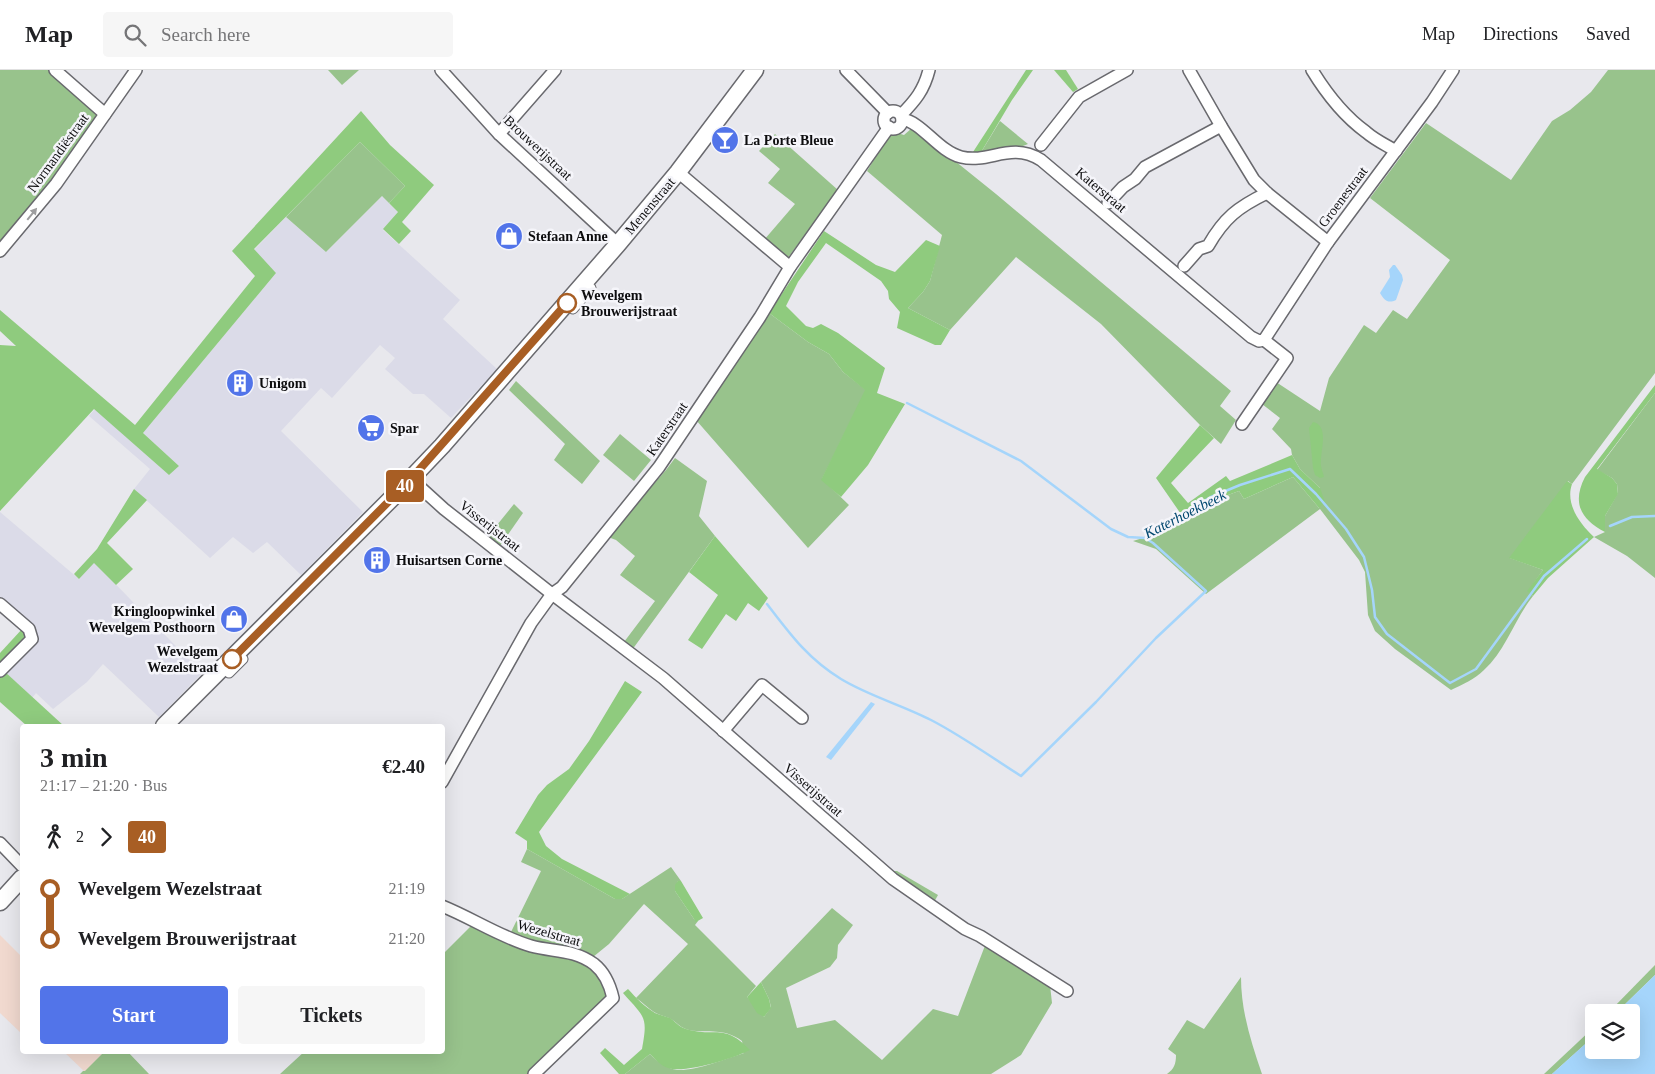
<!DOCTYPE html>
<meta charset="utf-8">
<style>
:root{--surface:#fff;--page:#f6f6f6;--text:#202124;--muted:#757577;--line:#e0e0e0;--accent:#5274e9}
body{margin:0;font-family:Georgia,serif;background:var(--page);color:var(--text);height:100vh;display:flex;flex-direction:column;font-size:19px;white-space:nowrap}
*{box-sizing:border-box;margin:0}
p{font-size:16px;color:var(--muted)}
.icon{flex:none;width:28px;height:28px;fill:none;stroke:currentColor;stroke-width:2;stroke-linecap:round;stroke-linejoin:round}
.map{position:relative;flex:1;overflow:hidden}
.panel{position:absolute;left:20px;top:654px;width:425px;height:330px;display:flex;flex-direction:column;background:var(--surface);border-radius:5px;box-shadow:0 5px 20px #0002}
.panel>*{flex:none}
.badge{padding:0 10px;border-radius:4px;font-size:18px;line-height:32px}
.buttons{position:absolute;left:1585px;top:934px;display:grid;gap:10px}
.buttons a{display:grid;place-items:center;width:55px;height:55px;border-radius:5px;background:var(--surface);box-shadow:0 5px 20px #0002;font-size:25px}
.map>.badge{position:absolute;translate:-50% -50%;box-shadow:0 0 0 2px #fff}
.legs{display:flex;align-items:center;gap:8px;height:55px;padding:0 20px;font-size:16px}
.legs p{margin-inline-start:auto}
.overview{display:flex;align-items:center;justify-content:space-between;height:85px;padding:0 20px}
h1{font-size:28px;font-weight:700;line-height:38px}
.action{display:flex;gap:10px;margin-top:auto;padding:10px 20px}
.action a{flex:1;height:58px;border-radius:5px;background:var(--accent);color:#fff;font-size:20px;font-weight:700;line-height:58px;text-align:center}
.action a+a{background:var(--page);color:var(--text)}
ul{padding:0 20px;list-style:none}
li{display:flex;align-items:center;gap:18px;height:50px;font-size:19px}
li i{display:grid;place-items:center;width:8px;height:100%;margin:0 6px;background:currentColor}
li i::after{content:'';width:12px;height:12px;margin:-6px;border:4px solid;border-radius:50%;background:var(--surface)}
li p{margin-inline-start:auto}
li:first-child i{background:linear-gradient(#0000 50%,currentColor 0)}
li:last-child i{background:linear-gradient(currentColor 50%,#0000 0)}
header{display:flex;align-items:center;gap:30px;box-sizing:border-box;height:70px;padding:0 25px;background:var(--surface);border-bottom:1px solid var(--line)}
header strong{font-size:24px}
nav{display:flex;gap:28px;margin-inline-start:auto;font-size:18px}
.search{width:350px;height:45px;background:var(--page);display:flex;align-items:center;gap:12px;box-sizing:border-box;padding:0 18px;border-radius:5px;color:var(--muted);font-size:19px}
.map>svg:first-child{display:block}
.commercial{fill:#f1d9cf}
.built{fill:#dbdbe8}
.green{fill:#98c38c}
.forest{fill:#8fcb7e}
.water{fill:#a5d5fb}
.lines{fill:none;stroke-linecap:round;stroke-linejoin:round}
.stream{stroke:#a5d5fb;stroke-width:2.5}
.pedestrian-casing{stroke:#69696e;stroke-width:11}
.minor-casing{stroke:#69696e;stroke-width:14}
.secondary-casing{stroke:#69696e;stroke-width:19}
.pedestrian{stroke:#fff;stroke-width:9}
.minor{stroke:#fff;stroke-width:11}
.secondary{stroke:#fff;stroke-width:16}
.oneway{fill:#9e9e9f}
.line-1-casing{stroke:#fff;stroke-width:11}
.line-1{stroke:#a85e24;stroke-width:8}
.stop-1-dot{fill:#fff;stroke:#a85e24;stroke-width:2.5}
.labels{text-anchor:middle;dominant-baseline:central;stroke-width:5;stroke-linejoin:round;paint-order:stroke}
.poi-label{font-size:14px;font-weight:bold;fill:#0d0d0f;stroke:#f5f5fa;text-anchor:start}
.street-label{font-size:14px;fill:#0d0d0f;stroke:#f5f5fa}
.stop-label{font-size:14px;font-weight:bold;fill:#0d0d0f;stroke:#f5f5fa;text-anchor:start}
.water-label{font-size:15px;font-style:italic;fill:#01476f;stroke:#f5f5fa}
</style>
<header>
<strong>Map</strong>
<div class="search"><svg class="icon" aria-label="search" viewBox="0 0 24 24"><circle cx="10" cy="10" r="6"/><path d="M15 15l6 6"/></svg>Search here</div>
<nav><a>Map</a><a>Directions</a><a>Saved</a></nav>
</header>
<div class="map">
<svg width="1655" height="1004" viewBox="0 0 1655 1004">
<rect width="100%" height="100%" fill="#e8e8ed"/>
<g class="commercial">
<path d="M0,865l22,22v77l-22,-21z"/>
<path d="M63,981h42l-20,21z"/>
</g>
<g class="built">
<path d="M382,126l16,16 -15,18 77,70 -17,19 54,50 -46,49 -27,-24h-11l-28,-25 10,-11 -15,-13 -48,53 -11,-10 -40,43 82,81 -62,63 -34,-33 -14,11 -20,-16 -23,21 -76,-69 16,-20 -61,-53 6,-7 74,66 10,-9 -36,-33 133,-160 -22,-23 32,-33 40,35z"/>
<path d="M0,442l79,67 15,-17 108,111 -43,44 -56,-53 -16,18 -34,27 -17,-16 -4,5 -28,-27 33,-36 -37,-33z"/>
</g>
<g class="green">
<path d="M0,0h49l45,40 2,6 -2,7 -35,51 -59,70z"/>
<path d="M328,0h31l-17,15z"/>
<path d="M1608,0h47v303l-83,111 -4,-3 -58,77 33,12 -15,21 5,5c-18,22 -27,54 -49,74 -9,9 -22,15 -33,20l-56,-41 -20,-18 -7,-16 -3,-43 -6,-12 -39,-51 -114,85 -50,-45 -23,-8 13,-4 34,-23 3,3 34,-18 22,-8 5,8 49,-22 26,31 1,-20 -20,-19 -8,-14 -1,-6 -19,-20 8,-11 -18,-14 14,-22 44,29 9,-33 35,-53 12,8 17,-23 14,9 43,-59 -80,-62 56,-75 85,57 41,-59 18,-11 21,-18z"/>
<path d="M1000,51l28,23 -10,4 -38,6z"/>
<path d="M912,58l14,13 29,20 41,33 235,197 -11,15 16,14 -15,24 -21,-19 -99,-101 -85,-67 -66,73 -42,-22 15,-16 7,-11 12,-46 -75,-64 21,-34 6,-5 10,3z"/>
<path d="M775,64l63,56 -51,69 -23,-19 31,-36 -27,-21 12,-14 -21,-18z"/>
<path d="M360,72l45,44 -16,17 -7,-7 -56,56 -40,-35z"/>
<path d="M769,243l39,29 21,12 14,18 23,18 -44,89 27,26 -41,43 -112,-128z"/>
<path d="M516,311l84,80 -18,23 -28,-24 11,-16 -56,-54z"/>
<path d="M1655,323v185l-28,-22 -33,-19 11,-5v-16l13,-23 -1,-9 -5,-6 -15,-8z"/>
<path d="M620,364l31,26 -17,21 -31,-26z"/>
<path d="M675,388l32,23 -8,35 16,20 -83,114 -8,-8 31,-41 -35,-26 15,-19 -19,-16 -8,-3 58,-67z"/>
<path d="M514,434l9,9 -23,33 -12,-10z"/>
<path d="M527,779l88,50h7l49,-32 10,14h-3l-3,10 19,28 4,2 -3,4 61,61 -9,11 17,20 7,-10 -2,-8 -8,-17 71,-74 21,17 -15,20 -1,13 -7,9 -44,21 11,40 38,-8 47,40 51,-51 25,7 28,-73 64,42 2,18 -31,52 -30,19h-366l25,-20c6,7 18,15 27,16 19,1 48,-11 67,-17l-2,-12c-19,-14 -32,-7 -53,-11 -9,-2 -12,-8 -20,-12 -4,-2 -10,-3 -15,-6 -6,-4 -12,-10 -18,-14l52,-54 -44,-40 -35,40 -16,13 -73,-19 -9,-6 30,-61 -20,-9z"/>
<path d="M889,801h8l41,24 -5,9z"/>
<path d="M473,854l105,35 15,10 16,26 -4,6 -77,73h-248l25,-23h137l1,-97z"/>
<path d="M1655,895v10l-2,2 -36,35h-8z"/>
<path d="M1241,907c0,34 10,65 21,97h-95c7,-5 9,-10 9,-19l-8,-6 19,-29 17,9z"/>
<path d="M1594,957v9l-2,2 -40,36h-8z"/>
<path d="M105,981h22l22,23h-69l3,-3h2z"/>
</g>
<g class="forest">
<path d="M1026,0h7l-21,30 -32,54h-7v-2z"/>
<path d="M1054,0h12l12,19 -5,3z"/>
<path d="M361,41l29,34 44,40 -32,37 9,9 -12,13 -16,-15 15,-17 -9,-9 16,-17 -45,-44 -106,107 22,24 -133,160 36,33 -10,9 -75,-66 -94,102v-166l16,1 -16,-15v-21l135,115 120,-149 -23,-25z"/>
<path d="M824,161l52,34 19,7 31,-32 14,6 -10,35 -7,11 -15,16 42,22 -9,15h-6l-38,-17 3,-16 -11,-13 -1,-8 -7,-10 -55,-38 -28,39 -12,24 20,20 7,2 8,-4 17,9 47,35 -8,25 28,11 -37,61 -27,32 -20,-17 44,-90 -22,-18 -14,-18 -21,-12 -39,-29z"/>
<path d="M1655,315v8l-58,76 15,9 5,6 1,10 -13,22v16c-25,-13 -33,-30 -20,-55z"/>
<path d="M1313,352c16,3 8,27 8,39 -1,5 2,11 3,16l-4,1 -5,-3 -2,-7 -4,-40z"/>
<path d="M1200,355l14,13 -43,45 17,20 38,-27 4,5 62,-26 8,14 20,19 5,14 -6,6 -26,-31 -49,22 -5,-8 -22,8 -34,18 -27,-39z"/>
<path d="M1567,411l5,3c-7,20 8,40 22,53l-46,41 -15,18 -6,-5 16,-21 -34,-12z"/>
<path d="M134,419l13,11 -40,43 26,26 -17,16 -22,-22 -15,16 -5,-5 23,-25z"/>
<path d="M715,466l53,62 -9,13 -11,-8 -12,18 -10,-7 -24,35 -14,-9 30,-45 -29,-23z"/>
<path d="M23,558l5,8 -28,32v-15z"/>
<path d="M4,601l60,55h-37l-27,-24v-27z"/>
<path d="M625,611l17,11 -103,140 7,14 16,13 68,35 -8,5h-7l-88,-50v-8l-12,-8 23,-38 9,-10 22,-16 20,-28z"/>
<path d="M678,811h3l22,37 -7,4 -2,-3 -15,-22 -4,-6v-6z"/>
<path d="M761,912l8,17 2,9 -7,9 -7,-4 -10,-16z"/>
<path d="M628,919c8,9 17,18 27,24 4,2 10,3 15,5 6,4 9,9 16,11 30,9 37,-7 64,21 -15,8 -66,24 -82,18 -7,-2 -13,-9 -18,-14l-25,20h-6l-19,-21 5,-5 19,17 18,-16c6,-33 3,-31 -19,-56z"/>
</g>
<g class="water">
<path d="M1393,195h2l7,10 1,5 -7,20c-8,4 -12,0 -16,-7l10,-16 -1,-7z"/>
<path d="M871,632l4,2 -44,56 -5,-3z"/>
<path d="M1655,905v99h-103l42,-38v14h37v-38h-14z"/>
</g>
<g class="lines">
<g class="stream">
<path d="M907,333l114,58 90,68 17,8 17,1 40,-26 26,-15 29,-12 50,-16 26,25 30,35 18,28 8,33 3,27 12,17 63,49 26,-14 68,-93 43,-37"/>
<path d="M1610,456l22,-9 23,-1"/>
<path d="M767,534c23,30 41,55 74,75 28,17 61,26 90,41 31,16 60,37 90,56l75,-74 60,-64 50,-47 -53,-48 -8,-5"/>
</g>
<g class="pedestrian-casing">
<g id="pedestrian">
<path d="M588,217l3,1 -18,21 -2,-3z"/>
<path d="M240,588l3,1 -14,14 -2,-2z"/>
</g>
</g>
<g class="minor-casing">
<g id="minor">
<path d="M55,0l50,44"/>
<path d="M441,0l58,64 119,110"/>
<path d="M846,0l42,43"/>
<path d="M1189,0l32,56 33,54 13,13 61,49"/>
<path d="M1312,0c14,23 32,46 54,62 9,8 20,13 30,19"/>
<circle cx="893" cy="50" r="9"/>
<path d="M901,45c14,-14 23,-25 28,-45"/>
<path d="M902,49c20,3 36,32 59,38 29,7 49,-16 80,3l210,177 8,4 5,-1 64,-98 104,-140 21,-32"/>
<path d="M499,64l56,-64"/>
<path d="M1041,75l38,-48 48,-27"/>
<path d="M678,102l112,95"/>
<path d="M1108,133l15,-16 12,-8 10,-12 76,-41"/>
<path d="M0,181l56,-67 80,-114"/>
<path d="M1184,196l15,-17 9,-3c16,-28 30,-39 59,-53"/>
<path d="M1242,354l45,-66 -23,-18"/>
<path d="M411,409l33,30 108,85 111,84 230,201 72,50 15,7 87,55"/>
<path d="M0,534l29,25 3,10 -32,32"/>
<path d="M723,661l39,-46 40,33"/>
<path d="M442,712l89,-159 21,-29 10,-7 97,-120 101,-150 30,-50 99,-140"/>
<path d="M0,773l22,23"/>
<path d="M442,836c30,12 58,31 89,40 22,6 43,3 63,18 10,8 16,21 19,34l-79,76"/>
</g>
</g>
<g class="secondary-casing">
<g id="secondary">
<path d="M164,656l238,-238 40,-42 176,-202 60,-72 77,-102"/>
<path d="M0,832l22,-24"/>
</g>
</g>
<use href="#pedestrian" class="pedestrian"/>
<use href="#minor" class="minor"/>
<use href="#secondary" class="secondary"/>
</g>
<defs><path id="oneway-solid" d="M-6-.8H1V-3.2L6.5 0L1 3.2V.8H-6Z" transform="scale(1.25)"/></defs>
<use class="oneway" href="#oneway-solid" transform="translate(32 144) rotate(-51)"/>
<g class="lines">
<g class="line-1-casing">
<path id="line-1" d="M232,589l179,-180 156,-176"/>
</g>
<use href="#line-1" class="line-1"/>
</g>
<defs>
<g id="bar-disc" transform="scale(1.4375)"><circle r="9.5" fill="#5274e9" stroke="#f5f5fa"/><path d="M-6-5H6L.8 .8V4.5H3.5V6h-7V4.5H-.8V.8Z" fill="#fff"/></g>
<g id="shop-disc" transform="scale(1.4375)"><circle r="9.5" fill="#5274e9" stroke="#f5f5fa"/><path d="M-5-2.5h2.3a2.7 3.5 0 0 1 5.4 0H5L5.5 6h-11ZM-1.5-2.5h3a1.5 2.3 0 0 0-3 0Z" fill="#fff"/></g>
<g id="building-disc" transform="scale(1.4375)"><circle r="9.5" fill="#5274e9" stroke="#f5f5fa"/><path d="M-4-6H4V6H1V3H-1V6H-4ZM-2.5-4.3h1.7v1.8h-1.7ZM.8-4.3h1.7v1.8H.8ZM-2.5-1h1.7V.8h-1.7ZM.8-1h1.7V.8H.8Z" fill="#fff"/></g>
<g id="supermarket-disc" transform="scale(1.4375)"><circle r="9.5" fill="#5274e9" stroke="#f5f5fa"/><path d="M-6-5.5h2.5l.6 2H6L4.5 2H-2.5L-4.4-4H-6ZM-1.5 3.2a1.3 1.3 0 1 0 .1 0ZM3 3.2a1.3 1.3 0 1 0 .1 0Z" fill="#fff"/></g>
</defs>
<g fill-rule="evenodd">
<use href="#bar-disc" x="725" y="70"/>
<use href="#shop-disc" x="509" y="166"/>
<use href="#building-disc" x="240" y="313"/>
<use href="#supermarket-disc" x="371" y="358"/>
<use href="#building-disc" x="377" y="490"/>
<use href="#shop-disc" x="234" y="549"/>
</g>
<g class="stop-1-dot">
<circle cx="567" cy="233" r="9"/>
<circle cx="232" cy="589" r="9"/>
</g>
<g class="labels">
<g class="poi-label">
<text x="744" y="70">La Porte Bleue</text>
<text x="528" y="166">Stefaan Anne</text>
<text x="259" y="313">Unigom</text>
<text x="390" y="358">Spar</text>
<text x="396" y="490">Huisartsen Corne</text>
<text x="215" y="541" text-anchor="end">Kringloopwinkel<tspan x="215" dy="16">Wevelgem Posthoorn</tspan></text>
</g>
<g class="street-label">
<text transform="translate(538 78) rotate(43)">Brouwerijstraat</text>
<text transform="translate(58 83) rotate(-54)">Normandiëstraat</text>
<text transform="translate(1101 120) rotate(40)">Katerstraat</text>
<text transform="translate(1343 127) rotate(-53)">Groenestraat</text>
<text transform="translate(650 136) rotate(-50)">Menenstraat</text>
<text transform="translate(667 359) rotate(-56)">Katerstraat</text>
<text transform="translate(490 456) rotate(38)">Visserijstraat</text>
<text transform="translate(813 720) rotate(41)">Visserijstraat</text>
<text transform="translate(549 863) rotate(16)">Wezelstraat</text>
</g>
<g class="stop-label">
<text x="581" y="225">Wevelgem<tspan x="581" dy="16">Brouwerijstraat</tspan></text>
<text x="218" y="581" text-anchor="end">Wevelgem<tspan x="218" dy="16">Wezelstraat</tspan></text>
</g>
<g class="water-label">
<text transform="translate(1185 444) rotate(-27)">Katerhoekbeek</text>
</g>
</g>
</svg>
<div class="buttons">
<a><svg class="icon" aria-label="layers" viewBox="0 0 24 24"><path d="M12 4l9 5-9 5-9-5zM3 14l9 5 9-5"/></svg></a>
</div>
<b class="badge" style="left:405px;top:416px;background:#a85e24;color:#fff">40</b>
<section class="panel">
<div class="overview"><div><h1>3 min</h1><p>21:17 – 21:20 · Bus</p></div><b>€2.40</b></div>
<div class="legs"><svg class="icon" aria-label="walk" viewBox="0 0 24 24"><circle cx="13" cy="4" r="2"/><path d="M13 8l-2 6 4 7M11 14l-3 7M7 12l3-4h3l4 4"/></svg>2<svg class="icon" aria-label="forward" viewBox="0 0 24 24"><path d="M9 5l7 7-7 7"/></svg><b class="badge" style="background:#a85e24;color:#fff">40</b></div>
<ul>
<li><i style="color:#a85e24"></i><b>Wevelgem Wezelstraat</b><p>21:19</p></li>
<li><i style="color:#a85e24"></i><b>Wevelgem Brouwerijstraat</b><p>21:20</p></li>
</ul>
<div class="action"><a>Start</a><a>Tickets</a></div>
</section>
</div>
